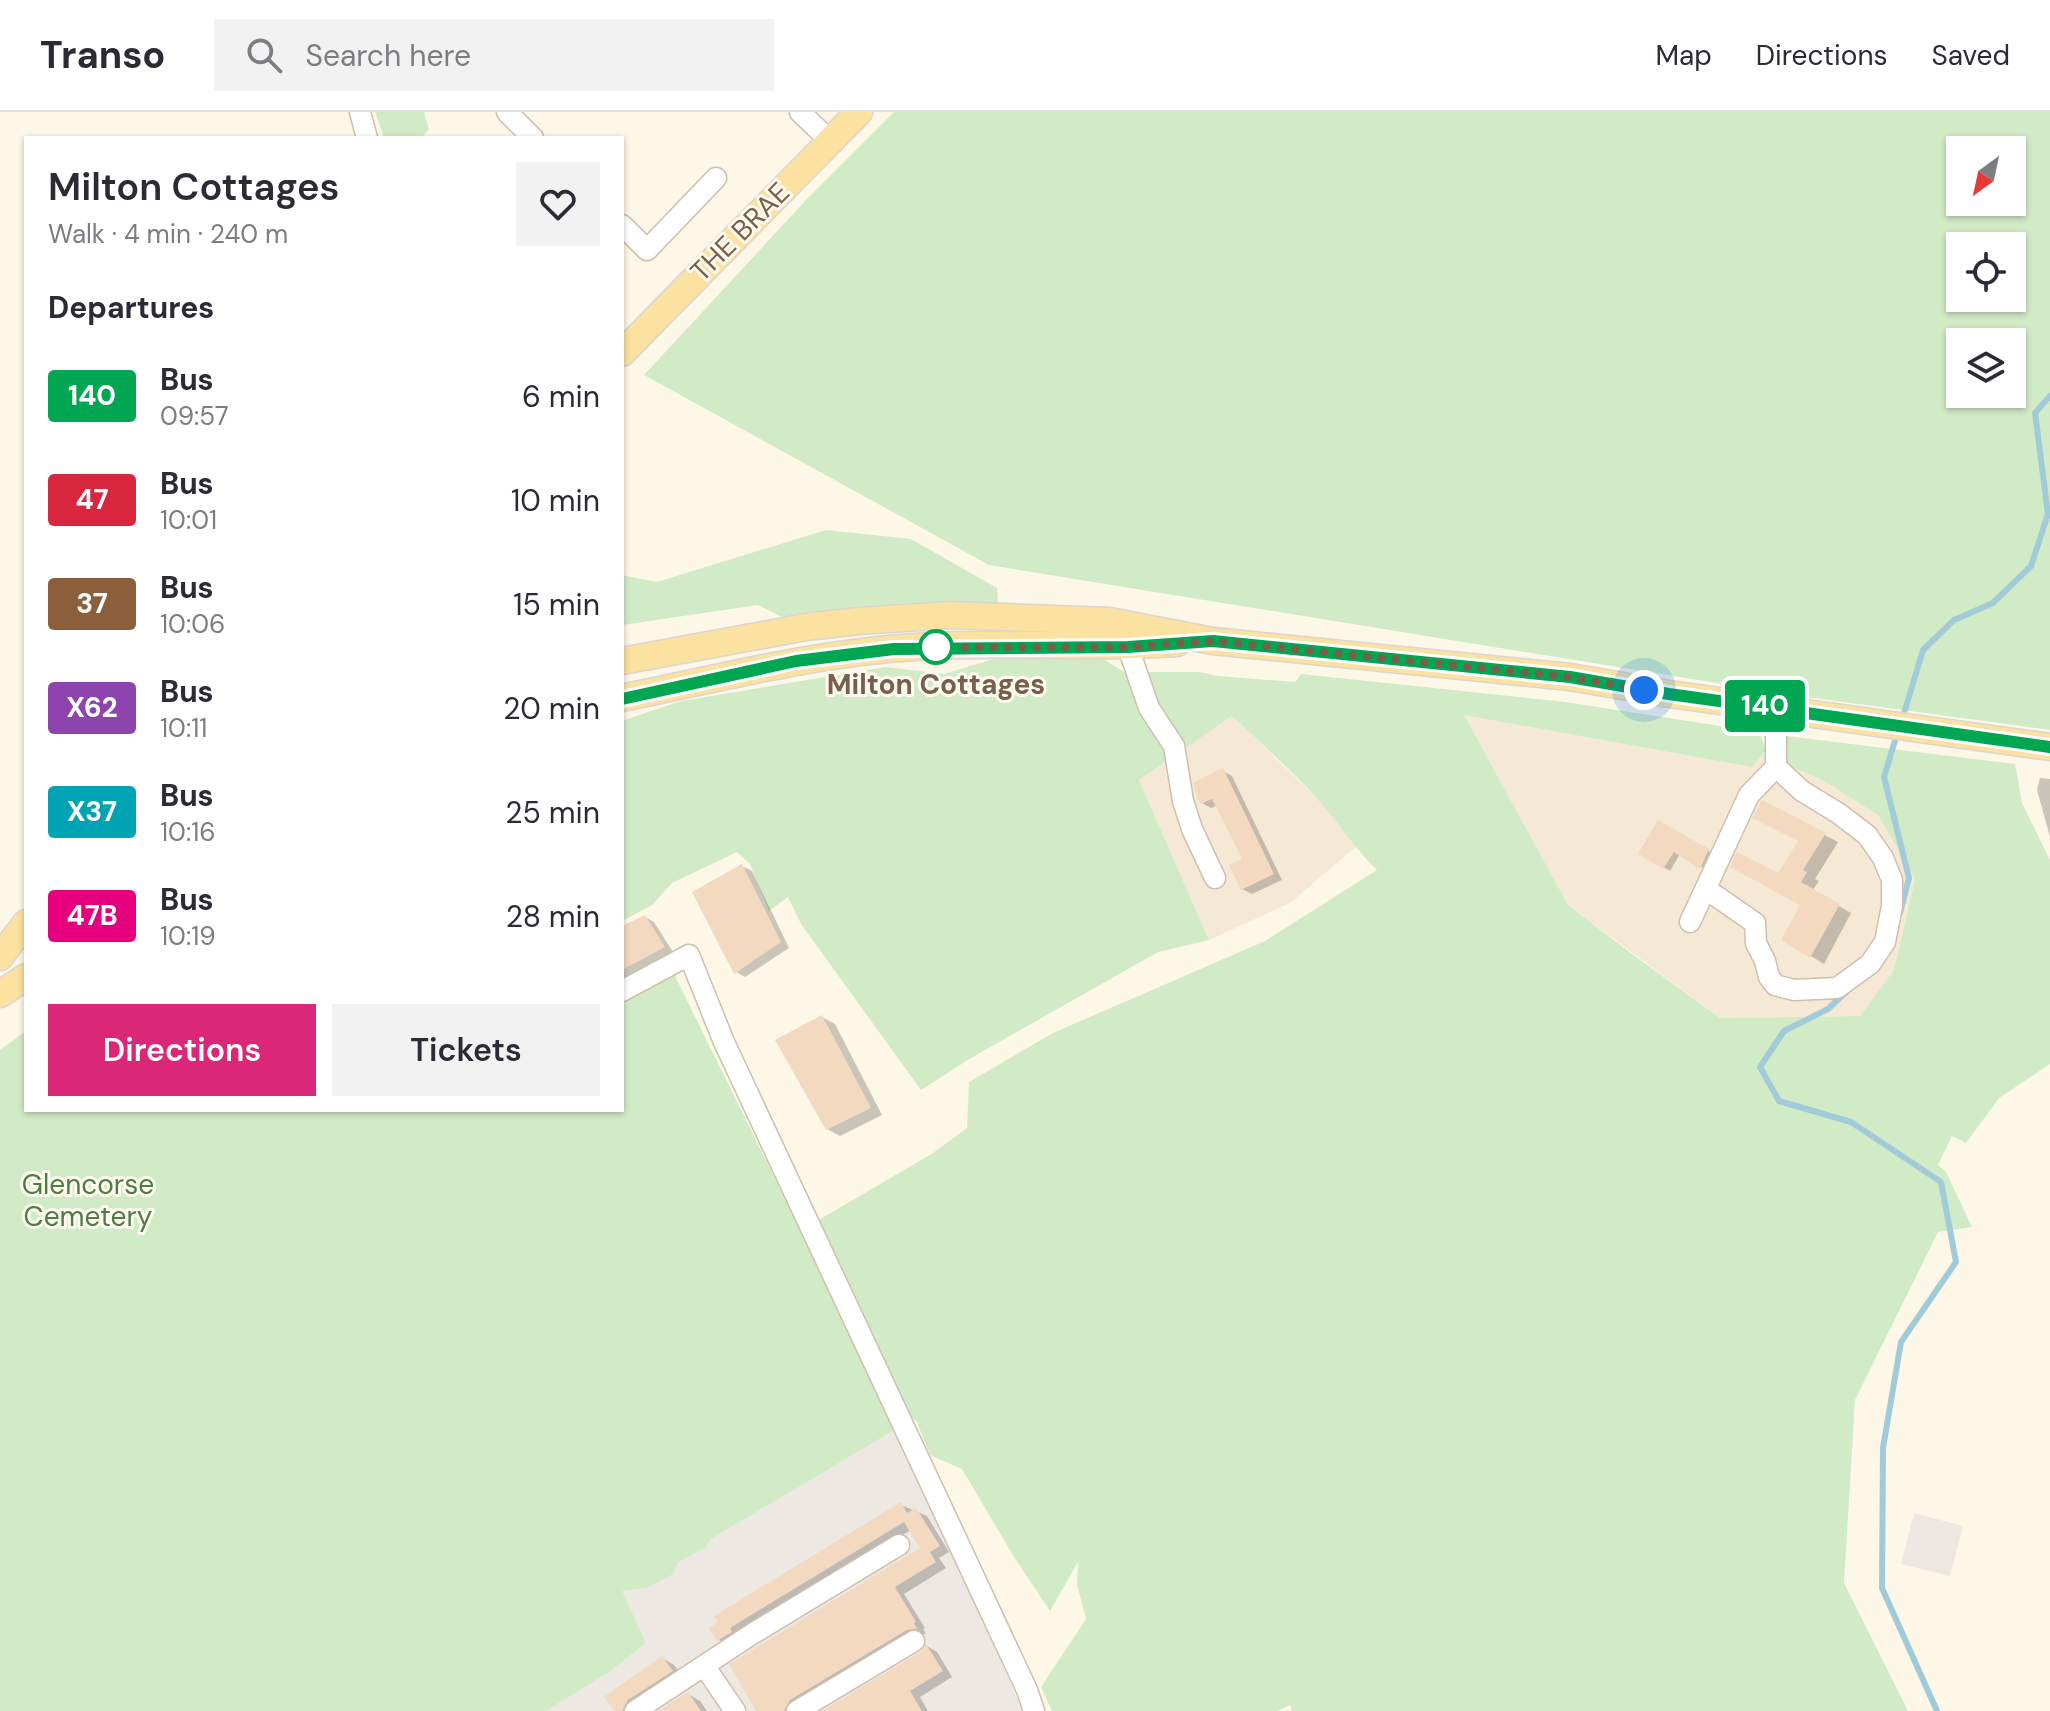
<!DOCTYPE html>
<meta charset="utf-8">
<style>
:root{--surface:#fff;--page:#f2f2f3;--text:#2b2b33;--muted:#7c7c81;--line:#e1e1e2;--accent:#db2777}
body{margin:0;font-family:"DM Sans",sans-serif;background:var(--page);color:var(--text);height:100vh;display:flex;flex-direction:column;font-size:30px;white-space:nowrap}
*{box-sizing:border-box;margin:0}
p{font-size:26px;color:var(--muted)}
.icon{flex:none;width:44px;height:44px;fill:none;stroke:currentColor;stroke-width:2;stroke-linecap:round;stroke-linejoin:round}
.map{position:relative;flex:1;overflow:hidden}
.details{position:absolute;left:24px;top:24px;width:600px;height:976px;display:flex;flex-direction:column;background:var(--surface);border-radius:0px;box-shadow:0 2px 6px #0004}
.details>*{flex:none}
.badge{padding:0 16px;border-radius:6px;font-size:28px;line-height:52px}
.needle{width:52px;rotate:213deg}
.fabs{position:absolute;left:1946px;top:24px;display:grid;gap:16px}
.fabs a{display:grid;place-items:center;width:80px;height:80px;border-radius:0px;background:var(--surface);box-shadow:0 2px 6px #0004;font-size:40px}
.you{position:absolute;width:40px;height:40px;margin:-20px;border:6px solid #fff;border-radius:50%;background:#1a73e8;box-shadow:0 0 0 12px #1a73e833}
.map>.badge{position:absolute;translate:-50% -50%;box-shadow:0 0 0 4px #fff}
h2{padding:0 24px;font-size:30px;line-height:72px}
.round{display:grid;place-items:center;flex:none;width:84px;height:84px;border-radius:0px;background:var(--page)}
.overview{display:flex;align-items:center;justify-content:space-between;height:136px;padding:0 24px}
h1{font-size:38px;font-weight:600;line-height:60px}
.button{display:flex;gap:16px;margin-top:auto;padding:16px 24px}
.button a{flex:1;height:92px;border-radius:0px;background:var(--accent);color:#fff;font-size:32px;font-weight:600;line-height:92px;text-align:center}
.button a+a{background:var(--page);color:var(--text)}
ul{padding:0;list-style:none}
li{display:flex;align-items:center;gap:24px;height:104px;padding:0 24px}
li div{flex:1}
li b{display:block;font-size:30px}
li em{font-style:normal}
li .badge{min-width:88px;font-weight:700;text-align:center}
header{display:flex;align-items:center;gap:48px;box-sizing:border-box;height:112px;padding:0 40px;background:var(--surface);border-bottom:2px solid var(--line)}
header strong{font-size:38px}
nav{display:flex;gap:44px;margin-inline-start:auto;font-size:28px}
.search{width:560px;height:72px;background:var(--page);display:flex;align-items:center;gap:20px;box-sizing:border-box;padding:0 28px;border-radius:0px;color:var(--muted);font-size:30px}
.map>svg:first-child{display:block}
.residential{fill:#f5e9d6}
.industrial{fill:#ede8e1}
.green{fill:#d1ebc6;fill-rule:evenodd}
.shadow{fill:#0003}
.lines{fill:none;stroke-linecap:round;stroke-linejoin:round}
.stream{stroke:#a2cbd9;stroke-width:6}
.building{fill:#f2d9bf}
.minor-casing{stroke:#cfbfad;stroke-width:23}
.major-casing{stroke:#dcd5d0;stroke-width:29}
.minor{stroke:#fff;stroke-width:20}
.major{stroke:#fbe2a1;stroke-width:26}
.line-casing{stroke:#fff;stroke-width:18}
.line{stroke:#00a651;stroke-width:12}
.walk{stroke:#785f4b;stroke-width:8;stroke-dasharray:0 14.4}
.stop-dot{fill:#fff;stroke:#00a651;stroke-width:4}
.labels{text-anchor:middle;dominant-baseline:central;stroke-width:6;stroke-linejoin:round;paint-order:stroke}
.street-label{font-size:28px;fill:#785f4b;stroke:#fffaef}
.stop-label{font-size:28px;font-weight:bold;fill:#785f4b;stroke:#fffaef}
.park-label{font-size:28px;fill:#4e7d42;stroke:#fffaef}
</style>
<header>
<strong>Transo</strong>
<div class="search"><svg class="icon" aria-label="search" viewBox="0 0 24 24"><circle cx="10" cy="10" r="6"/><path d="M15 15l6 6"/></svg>Search here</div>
<nav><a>Map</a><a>Directions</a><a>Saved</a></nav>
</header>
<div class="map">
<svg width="2050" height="1599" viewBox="0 0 2050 1599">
<rect width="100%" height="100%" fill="#fdf7e8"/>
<g class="residential">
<path d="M1463,602l289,53 14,-17 17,13 39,17 56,35 37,64 -21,91 -34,46 -140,2 -152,-113z"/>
<path d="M1232,604l87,84 38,46 -67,57 -81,37 -70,-160z"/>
</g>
<g class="industrial">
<path d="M898,1316l125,283h-477l62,-38 38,-30 -25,-52 25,-3 32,-26 27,-14 6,-9z"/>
<path d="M1914,1401l49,13 -13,50 -49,-12z"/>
</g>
<g class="green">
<path d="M375,0h49l5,17 -8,9h-37z"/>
<path d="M894,0h1156v618l-266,-36 -795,-129 -345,-190 163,-176zM1960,38h52v52h-52zM1960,134h52v52h-52zM1960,230h52v52h-52z"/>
<path d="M826,418l85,9 86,49 1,14 -214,16 -26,-13 -136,20v-50l35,7z"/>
<path d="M1097,543l27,17h76l18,4 77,6 6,-8 264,28 194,30 7,18 -14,17 -288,-52 104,190 64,49 88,64 140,-2 34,-46 21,-91 -37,-64 -56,-35 -39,-17 3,-27 229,28 7,39 28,57v204l-51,34 -33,45 -14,-7 -14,29 8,7 26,55 -34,5 -83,168 -11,183 64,128h-616l-2,-6 -13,6h-225l-11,-24 45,-68 -9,-34 1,-23 -28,49 -36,-54 -52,-88 -32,-14 -14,-35 -8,-3 -21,-51 -70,-145 116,-68 34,-25 2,-46 84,-49 212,-92 112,-71c-21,-20 -37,-45 -56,-67 -27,-31 -59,-58 -89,-87l-93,64 70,160 -51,12 -187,106 -50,32 -120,-166 -13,-27 -19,14 -19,-47 -13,-12 -65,31 -20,22 -30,16v-200l59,-20 204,-34 59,7 56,-17z"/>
<path d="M673,860l225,456 -187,111 -6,9 -27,14 -5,12 -27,14 -24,3 24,52 -38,30 -62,38h-546v-661l26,-19v79h596v-106z"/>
</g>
<g class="shadow">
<path d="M1223,659l9,5 50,104 -30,14 -10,-5 2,-29 -26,-55 -7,3 -9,-5 -6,-19z"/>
<path d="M2040,666l10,1v58l-13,-47z"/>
<path d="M1763,691l75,39 -23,37 4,2 -7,10 39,22 -27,51 -41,-25 19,-34 -23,-30 21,-34z"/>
<path d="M1658,710l56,32 -7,16 -27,-16 -10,17 -30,-18z"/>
<path d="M742,754l10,5 37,77 -44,29 -9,-5z"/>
<path d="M645,805l9,5 19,30 -51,28v-52z"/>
<path d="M822,905l13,7 47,91 -42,21 -13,-7z"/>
<path d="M901,1393l26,11 22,36 -10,6 7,10 -42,26 21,34 -2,1 3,5 -7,1 -123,76h-37l164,-162 -12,-19 -172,104 -10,12 -10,-6 -7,-11z"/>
<path d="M927,1534l10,6 15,25 -32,20 8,14h-102l96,-57z"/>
<path d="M662,1546l12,7 10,13 -47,33h-20z"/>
<path d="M688,1582l12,7 7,10h-45z"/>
</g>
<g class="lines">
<g class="stream">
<path d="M1902,608l21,-70 31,-30 39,-17 38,-37 17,-52 -13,-101 15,-17"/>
<path d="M1897,622l-13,43 25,101 -9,35"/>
<path d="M1846,880l-18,17 -44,22 -24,36 19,34 72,21 90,60 15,80 -55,80 -18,106 -1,140 55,123"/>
</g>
</g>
<g class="building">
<path d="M1223,656l51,106 -33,16 -12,-25 13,-6 -30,-60 -12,5 -7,-21z"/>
<path d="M1762,688l64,33 -23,37 4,2 -6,10 39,22 -30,54 -29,-18 19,-35 -70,-38 7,-15 41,21 20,-32 -46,-23z"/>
<path d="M1658,708l51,29 -9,20 -26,-17 -11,17 -25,-15z"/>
<path d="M742,752l39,78 -47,32 -42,-82z"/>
<path d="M645,803l20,32 -43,23v-44z"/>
<path d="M822,903l49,93 -45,22 -51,-90z"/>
<path d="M901,1390l6,11 9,-5 24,38 -10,6 6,10 -41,25 21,35 -2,1 3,6 -10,1 -117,70 -6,11h-28l-27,-47 191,-116 -16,-26 -174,106 2,4 -15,9 -8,-13 9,-6 -4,-6z"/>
<path d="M926,1532l17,27 -33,20 12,20h-100l99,-59z"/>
<path d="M662,1544l11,15 -45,29 -6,11h-7l-11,-14z"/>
<path d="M688,1580l13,19h-42z"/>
</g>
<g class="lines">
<g class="minor-casing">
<g id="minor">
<path d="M360,0l7,26"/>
<path d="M507,0l26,26"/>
<path d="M800,0l30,29"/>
<path d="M622,113l25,25 69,-72"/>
<path d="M1128,535l21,61 25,38 9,55 9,28 23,49"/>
<path d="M1706,777l49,34 1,20 9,18 4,16 6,8 19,5 43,-2 33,-24 15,-22 7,-36v-26l-9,-22 -16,-23 -29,-22 -36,-22 -26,-24"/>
<path d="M1690,810l59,-127 27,-28v-60"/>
<path d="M622,879l67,-36 35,87 303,648 7,21"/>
<path d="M705,1555l30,44"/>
<path d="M635,1599l117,-77 147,-89"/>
<path d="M797,1599l117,-70"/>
</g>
</g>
<g class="major-casing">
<g id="major">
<path d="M622,241l237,-241"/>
<path d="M622,549l184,-34 53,-6 92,-6 158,6 104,20 357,36 99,17 381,53"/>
<path d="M622,586c98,-20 194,-45 293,-51 87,-6 175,2 262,-4"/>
<path d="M0,845l26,-34"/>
<path d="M0,882l26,-17"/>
</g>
</g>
<use href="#minor" class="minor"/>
<use href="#major" class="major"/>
</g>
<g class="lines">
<g class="line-casing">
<path id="line" d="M622,587l174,-38 98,-12 234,-2 85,-6 357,36 99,17 381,53"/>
</g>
<use href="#line" class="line"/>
<path class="walk" d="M936,535h192l85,-6 357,36 74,13"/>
</g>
<circle class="stop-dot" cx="936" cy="535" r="16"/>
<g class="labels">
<g class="street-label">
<text transform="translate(740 120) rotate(-45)">THE BRAE</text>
</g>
<g class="stop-label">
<text x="936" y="572">Milton Cottages</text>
</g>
<g class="park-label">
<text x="88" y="1072">Glencorse<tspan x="88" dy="32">Cemetery</tspan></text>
</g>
</g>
</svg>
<div class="fabs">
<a><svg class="needle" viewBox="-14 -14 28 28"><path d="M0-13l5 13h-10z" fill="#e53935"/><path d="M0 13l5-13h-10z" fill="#7c7c81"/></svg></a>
<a><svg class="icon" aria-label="locate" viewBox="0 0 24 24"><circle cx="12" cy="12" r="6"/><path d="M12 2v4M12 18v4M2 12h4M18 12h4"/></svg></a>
<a><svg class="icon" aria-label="layers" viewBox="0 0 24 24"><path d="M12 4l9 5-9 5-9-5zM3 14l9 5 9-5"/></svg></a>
</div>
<div class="you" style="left:1644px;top:578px"></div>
<b class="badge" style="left:1765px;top:594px;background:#00a651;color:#fff">140</b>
<section class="details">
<div class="overview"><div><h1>Milton Cottages</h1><p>Walk · 4 min · 240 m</p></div><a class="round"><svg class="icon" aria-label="heart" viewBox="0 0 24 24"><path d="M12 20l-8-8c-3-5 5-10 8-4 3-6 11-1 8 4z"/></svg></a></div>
<h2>Departures</h2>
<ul>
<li><span class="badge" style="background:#00a651;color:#fff">140</span><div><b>Bus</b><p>09:57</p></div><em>6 min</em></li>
<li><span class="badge" style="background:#d7263d;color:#fff">47</span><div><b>Bus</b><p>10:01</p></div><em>10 min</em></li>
<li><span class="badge" style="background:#8b5e3c;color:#fff">37</span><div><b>Bus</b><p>10:06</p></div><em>15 min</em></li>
<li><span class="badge" style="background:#8e44ad;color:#fff">X62</span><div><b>Bus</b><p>10:11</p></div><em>20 min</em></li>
<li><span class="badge" style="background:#00a3b4;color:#fff">X37</span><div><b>Bus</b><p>10:16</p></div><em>25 min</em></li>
<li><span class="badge" style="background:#e6007e;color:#fff">47B</span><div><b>Bus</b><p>10:19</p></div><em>28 min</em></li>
</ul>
<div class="button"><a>Directions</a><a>Tickets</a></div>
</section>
</div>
